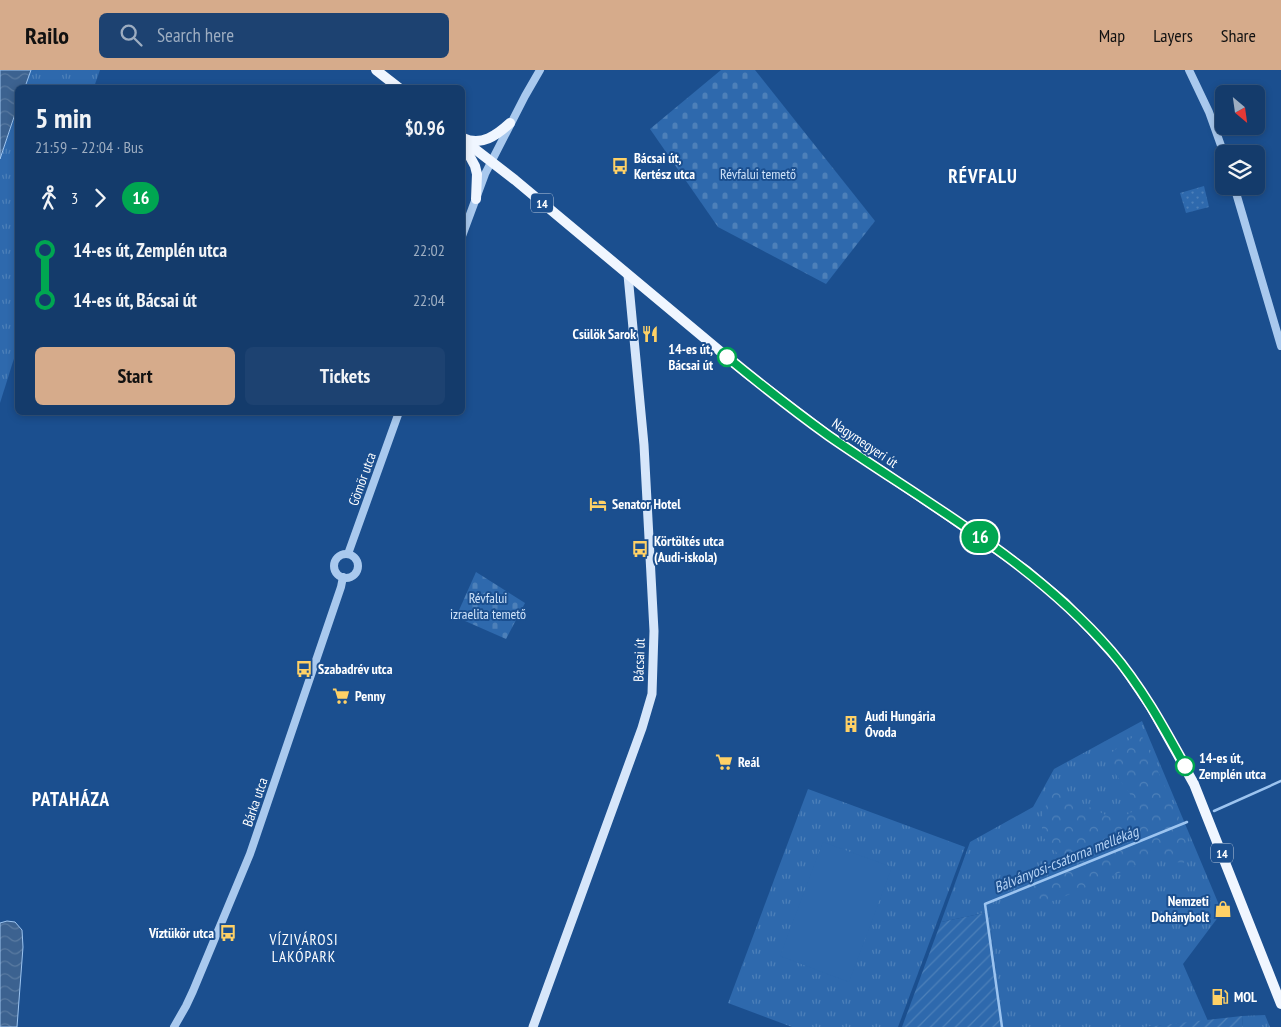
<!DOCTYPE html>
<meta charset="utf-8">
<style>
:root{--surface:#143b6b;--page:#1d4271;--text:#f1f3f6;--muted:#9dadc1;--line:#33557e;--accent:#d6ab8b}
body{margin:0;font-family:"PT Sans Narrow",sans-serif;background:var(--page);color:var(--text);height:100vh;display:flex;flex-direction:column;font-size:19px;white-space:nowrap}
*{box-sizing:border-box;margin:0}
p{font-size:16px;color:var(--muted)}
.icon{flex:none;width:28px;height:28px;fill:none;stroke:currentColor;stroke-width:2;stroke-linecap:round;stroke-linejoin:round}
.map{position:relative;flex:1;overflow:hidden}
.details{position:absolute;left:15px;top:15px;width:450px;height:330px;display:flex;flex-direction:column;background:var(--surface);border-radius:8px;box-shadow:0 2px 8px #0003,0 0 0 1px var(--line)}
.details>*{flex:none}
.badge{padding:0 10px;border-radius:16px;font-size:18px;line-height:32px}
.needle{width:32px;rotate:151deg}
.tools{position:absolute;left:1215px;top:15px;display:grid;gap:10px}
.tools a{display:grid;place-items:center;width:50px;height:50px;border-radius:8px;background:var(--surface);box-shadow:0 2px 8px #0003,0 0 0 1px var(--line);font-size:25px}
.map>.badge{position:absolute;translate:-50% -50%;box-shadow:0 0 0 2px #fff}
.legs{display:flex;align-items:center;gap:8px;height:55px;padding:0 20px;font-size:16px}
.legs p{margin-inline-start:auto}
.summary{display:flex;align-items:center;justify-content:space-between;height:85px;padding:0 20px}
h1{font-size:28px;font-weight:700;line-height:38px}
.button{display:flex;gap:10px;margin-top:auto;padding:10px 20px}
.button a{flex:1;height:58px;border-radius:8px;background:var(--accent);color:#111;font-size:20px;font-weight:700;line-height:58px;text-align:center}
.button a+a{background:var(--page);color:var(--text)}
ul{padding:0 20px;list-style:none}
li{display:flex;align-items:center;gap:18px;height:50px;font-size:19px}
li i{display:grid;place-items:center;width:8px;height:100%;margin:0 6px;background:currentColor}
li i::after{content:'';width:12px;height:12px;margin:-6px;border:4px solid;border-radius:50%;background:var(--surface)}
li p{margin-inline-start:auto}
li:first-child i{background:linear-gradient(#0000 50%,currentColor 0)}
li:last-child i{background:linear-gradient(currentColor 50%,#0000 0)}
header{display:flex;align-items:center;gap:30px;box-sizing:border-box;height:70px;padding:0 25px;background:var(--accent);color:#111}
header strong{font-size:24px}
nav{display:flex;gap:28px;margin-inline-start:auto;font-size:18px}
.search{width:350px;height:45px;background:var(--page);display:flex;align-items:center;gap:12px;box-sizing:border-box;padding:0 18px;border-radius:8px;color:var(--muted);font-size:19px}
.map>svg:first-child{display:block}
.grass{fill:url(#grass-tufts)}
.forest{fill:url(#forest-crowns)}
.cemetery{fill:url(#cemetery-stones)}
.park{fill:url(#park-dots)}
.garden{fill:url(#garden-furrows)}
.pitch{fill:#2e69ad}
.water{fill:url(#water-waves);stroke:#9cc4f0}
.lines{fill:none;stroke-linecap:round;stroke-linejoin:round}
.stream{stroke:#9cc4f0;stroke-width:2.5}
.tertiary{stroke:#a9c9ee;stroke-width:8}
.secondary{stroke:#d6e6fa;stroke-width:9}
.primary{stroke:#f0f6ff;stroke-width:10}
.line-1-casing{stroke:#fff;stroke-width:11}
.line-1{stroke:#00a651;stroke-width:8}
.stop-1-dot{fill:#fff;stroke:#00a651;stroke-width:2.5}
.labels{text-anchor:middle;dominant-baseline:central;stroke-width:4;stroke-linejoin:round;paint-order:stroke}
.shield{fill:#1b4f8f;stroke:#bbcadd;stroke-width:1}
.shield-label{font-size:12px;font-weight:bold;fill:#fff}
.poi-label{font-size:14px;font-weight:bold;fill:#fff;stroke:#1b4f8f;text-anchor:start}
.park-label{font-size:14px;fill:#cfe3fa;stroke:#1b4f8f}
.stop-label{font-size:14px;font-weight:bold;fill:#fff;stroke:#1b4f8f;text-anchor:end}
.street-label{font-size:14px;fill:#fff;stroke:#1b4f8f}
.water-label{font-size:15px;font-style:italic;fill:#b5d3f5;stroke:#1b4f8f}
.neighbourhood-label{font-size:15px;letter-spacing:1px;fill:#fff;stroke:#1b4f8f}
.district-label{font-size:19px;font-weight:bold;letter-spacing:1px;fill:#fff;stroke:#1b4f8f}
</style>
<header>
<strong>Railo</strong>
<div class="search"><svg class="icon" aria-label="search" viewBox="0 0 24 24"><circle cx="10" cy="10" r="6"/><path d="M15 15l6 6"/></svg>Search here</div>
<nav><a>Map</a><a>Layers</a><a>Share</a></nav>
</header>
<div class="map">
<svg width="1281" height="957" viewBox="0 0 1281 957">
<defs>
<pattern id="grass-tufts" width="24" height="20" patternUnits="userSpaceOnUse" patternTransform="scale(1.25)"><rect width="24" height="20" fill="#2e69ad"/><path d="M3 7l-1-3M5 7V3M7 7l1-3M15 17l-1-3M17 17v-4M19 17l1-3" fill="none" stroke="#4d80b9"/></pattern>
<pattern id="forest-crowns" width="20" height="18" patternUnits="userSpaceOnUse" patternTransform="scale(1.25)"><rect width="20" height="18" fill="#2e69ad"/><path d="M2 6a3 3 0 1 1 6 0M12 15a3 3 0 1 1 6 0" fill="none" stroke="#4d80b9"/></pattern>
<pattern id="cemetery-stones" width="16" height="16" patternUnits="userSpaceOnUse" patternTransform="scale(1.25)"><rect width="16" height="16" fill="#2e69ad"/><path d="M2 7V4a2 2 0 0 1 4 0v3zM10 15v-3a2 2 0 0 1 4 0v3z" fill="#4d80b9"/></pattern>
<pattern id="park-dots" width="8" height="8" patternUnits="userSpaceOnUse" patternTransform="scale(1.25)"><rect width="8" height="8" fill="#2e69ad"/><path d="M2 2h.1M6 6h.1" fill="none" stroke="#4d80b9" stroke-width="1.8" stroke-linecap="round"/></pattern>
<pattern id="garden-furrows" width="10" height="10" patternUnits="userSpaceOnUse" patternTransform="scale(1.25)"><rect width="10" height="10" fill="#2e69ad"/><path d="M-1 1l2-2M0 10L10 0M9 11l2-2" fill="none" stroke="#4d80b9"/></pattern>
<pattern id="water-waves" width="16" height="10" patternUnits="userSpaceOnUse" patternTransform="scale(1.25)"><rect width="16" height="10" fill="#3c6290"/><path d="M0 5q4-4 8 0t8 0" fill="none" stroke="#597aa1"/></pattern>
</defs>
<rect width="100%" height="100%" fill="#1b4f8f"/>
<g class="grass">
<path d="M31,0h69l-6,17 -69,1z"/>
<path d="M17,38v241l-17,54v-244z"/>
<path d="M1142,651l80,191 -39,52 25,57 -63,6h-143l-13,-115 -48,10 29,-80 63,-35 21,-38z"/>
<path d="M808,719l157,58 -67,180h-106l-64,-24z"/>
<path d="M1265,945l5,12h-27l-1,-11z"/>
</g>
<path class="forest" d="M1140,662l48,105 -4,26 -33,-4 -97,42 -25,-4 -5,-16 40,-20 -22,-25v-20l10,-27 64,31 24,-12 -36,-50z"/>
<g class="cemetery">
<path d="M721,0h34l120,151 -49,63 -108,-57 -68,-98z"/>
<path d="M476,502l49,31 -19,36 -50,-22z"/>
</g>
<path class="park" d="M1204,116l5,21 -23,6 -6,-20z"/>
<g class="garden">
<path d="M989,842l13,115h-100l39,-105z"/>
<path d="M1242,946l1,11h-98z"/>
</g>
<path class="pitch" d="M823,772l69,25 -43,115 -69,-26z"/>
<g class="water">
<path d="M0,0h31l-6,17 -7,1 -1,20 -17,51z"/>
<path d="M7,851l8,1 7,8 1,17 -6,80h-17v-104z"/>
</g>
<g class="lines">
<g class="stream">
<path d="M1214,741l67,-30"/>
<path d="M1002,957l-17,-123 202,-82"/>
</g>
<g class="tertiary">
<path d="M1189,0l20,42 15,42"/>
<path d="M1234,116l47,160"/>
<path d="M462,166l23,-62 40,-78 15,-26"/>
<path d="M348,484l51,-142"/>
<circle cx="346" cy="496" r="12"/>
<path d="M174,957l12,-21 7,-15 57,-137 91,-267 2,-10"/>
</g>
<path class="secondary" d="M533,957l109,-299 10,-34 2,-63 -10,-186 -16,-170"/>
<g class="primary">
<path d="M376,0l23,18"/>
<path d="M463,68c18,9 34,-3 47,-15"/>
<path d="M462,69l53,41 230,192 83,63 122,82 76,53 38,32 26,27 31,34 30,44 43,77 87,220"/>
<path d="M464,71l4,12 7,13 2,8 -1,25"/>
</g>
</g>
<g class="lines">
<g class="line-1-casing">
<path id="line-1" d="M727,287c33,27 67,54 102,79 97,67 204,125 282,215 30,35 52,75 74,115"/>
</g>
<use href="#line-1" class="line-1"/>
</g>
<defs>
<g id="bus-bare" transform="scale(1.35)"><path d="M-5-6H5V4H4V6H2V4H-2V6H-4V4H-5ZM-3.5-4V0h7V-4ZM-3.5 1.2v1.5H-2V1.2ZM2 1.2v1.5H3.5V1.2Z" fill="#ffd166" stroke="#1b4f8f" stroke-width="2.5" paint-order="stroke"/></g>
<g id="restaurant-bare" transform="scale(1.35)"><path d="M-5-6h1v4h1v-4h1v4h1v-4h1v5L-1.5 .5V6h-2V.5L-5-1ZM5-6V6H3V1.5H1.5Q1.5-4 5-6Z" fill="#ffd166" stroke="#1b4f8f" stroke-width="2.5" paint-order="stroke"/></g>
<g id="hotel-bare" transform="scale(1.35)"><path d="M-6-4.5h1.5V1H6V5H4.5V3h-9V5H-6ZM-4 0a1.8 1.8 0 1 1 3.6 0ZM.5 0V-2.5h3Q6-2.5 6 0Z" fill="#ffd166" stroke="#1b4f8f" stroke-width="2.5" paint-order="stroke"/></g>
<g id="supermarket-bare" transform="scale(1.35)"><path d="M-6-5.5h2.5l.6 2H6L4.5 2H-2.5L-4.4-4H-6ZM-1.5 3.2a1.3 1.3 0 1 0 .1 0ZM3 3.2a1.3 1.3 0 1 0 .1 0Z" fill="#ffd166" stroke="#1b4f8f" stroke-width="2.5" paint-order="stroke"/></g>
<g id="building-bare" transform="scale(1.35)"><path d="M-4-6H4V6H1V3H-1V6H-4ZM-2.5-4.3h1.7v1.8h-1.7ZM.8-4.3h1.7v1.8H.8ZM-2.5-1h1.7V.8h-1.7ZM.8-1h1.7V.8H.8Z" fill="#ffd166" stroke="#1b4f8f" stroke-width="2.5" paint-order="stroke"/></g>
<g id="shop-bare" transform="scale(1.35)"><path d="M-5-2.5h2.3a2.7 3.5 0 0 1 5.4 0H5L5.5 6h-11ZM-1.5-2.5h3a1.5 2.3 0 0 0-3 0Z" fill="#ffd166" stroke="#1b4f8f" stroke-width="2.5" paint-order="stroke"/></g>
<g id="fuel-bare" transform="scale(1.35)"><path d="M-5.5-6h7V0h2V4h1.3V-2.5L3-4.5l.8-.8L6-3V5H2.5V1h-1V6h-7ZM-4.2-4.7v3.2H.2V-4.7Z" fill="#ffd166" stroke="#1b4f8f" stroke-width="2.5" paint-order="stroke"/></g>
</defs>
<g fill-rule="evenodd">
<use href="#bus-bare" x="620" y="96"/>
<use href="#restaurant-bare" x="650" y="264"/>
<use href="#hotel-bare" x="598" y="434"/>
<use href="#bus-bare" x="640" y="479"/>
<use href="#bus-bare" x="304" y="599"/>
<use href="#supermarket-bare" x="341" y="626"/>
<use href="#building-bare" x="851" y="654"/>
<use href="#supermarket-bare" x="724" y="692"/>
<use href="#shop-bare" x="1223" y="839"/>
<use href="#bus-bare" x="228" y="863"/>
<use href="#fuel-bare" x="1220" y="927"/>
</g>
<g class="stop-1-dot">
<circle cx="727" cy="287" r="9"/>
<circle cx="1185" cy="696" r="9"/>
</g>
<g class="labels">
<g class="shield">
<rect x="531" y="123.5" width="22" height="19" rx="4"/>
<rect x="1211" y="773.5" width="22" height="19" rx="4"/>
</g>
<g class="shield-label">
<text x="542" y="133">14</text>
<text x="1222" y="783">14</text>
</g>
<g class="poi-label">
<text x="634" y="88">Bácsai út,<tspan x="634" dy="16">Kertész utca</tspan></text>
<text x="636" y="264" text-anchor="end">Csülök Sarok</text>
<text x="612" y="434">Senator Hotel</text>
<text x="654" y="471">Körtöltés utca<tspan x="654" dy="16">(Audi-iskola)</tspan></text>
<text x="318" y="599">Szabadrév utca</text>
<text x="355" y="626">Penny</text>
<text x="865" y="646">Audi Hungária<tspan x="865" dy="16">Óvoda</tspan></text>
<text x="738" y="692">Reál</text>
<text x="1209" y="831" text-anchor="end">Nemzeti<tspan x="1209" dy="16">Dohánybolt</tspan></text>
<text x="214" y="863" text-anchor="end">Víztükör utca</text>
<text x="1234" y="927">MOL</text>
</g>
<g class="park-label">
<text x="758" y="104">Révfalui temető</text>
<text x="488" y="528">Révfalui<tspan x="488" dy="16">izraelita temető</tspan></text>
</g>
<g class="stop-label">
<text x="713" y="279">14-es út,<tspan x="713" dy="16">Bácsai út</tspan></text>
<text x="1199" y="688" text-anchor="start">14-es út,<tspan x="1199" dy="16">Zemplén utca</tspan></text>
</g>
<g class="street-label">
<text transform="translate(865 373) rotate(34)">Nagymegyeri út</text>
<text transform="translate(362 409) rotate(-70)">Gömör utca</text>
<text transform="translate(639 590) rotate(-88)">Bácsai út</text>
<text transform="translate(255 732) rotate(-71)">Bárka utca</text>
</g>
<g class="water-label">
<text transform="translate(1066 789) rotate(-22)">Bálványosi-csatorna mellékág</text>
</g>
<g class="neighbourhood-label">
<text x="304" y="869">VÍZIVÁROSI<tspan x="304" dy="17">LAKÓPARK</tspan></text>
</g>
<g class="district-label">
<text x="983" y="106">RÉVFALU</text>
<text x="71" y="729">PATAHÁZA</text>
</g>
</g>
</svg>
<div class="tools">
<a><svg class="needle" viewBox="-14 -14 28 28"><path d="M0-13l5 13h-10z" fill="#e53935"/><path d="M0 13l5-13h-10z" fill="#9dadc1"/></svg></a>
<a><svg class="icon" aria-label="layers" viewBox="0 0 24 24"><path d="M12 4l9 5-9 5-9-5zM3 14l9 5 9-5"/></svg></a>
</div>
<b class="badge" style="left:980px;top:467px;background:#00a651;color:#fff">16</b>
<section class="details">
<div class="summary"><div><h1>5 min</h1><p>21:59 – 22:04 · Bus</p></div><b>$0.96</b></div>
<div class="legs"><svg class="icon" aria-label="walk" viewBox="0 0 24 24"><circle cx="13" cy="4" r="2"/><path d="M13 8l-2 6 4 7M11 14l-3 7M7 12l3-4h3l4 4"/></svg>3<svg class="icon" aria-label="forward" viewBox="0 0 24 24"><path d="M9 5l7 7-7 7"/></svg><b class="badge" style="background:#00a651;color:#fff">16</b></div>
<ul>
<li><i style="color:#00a651"></i><b>14-es út, Zemplén utca</b><p>22:02</p></li>
<li><i style="color:#00a651"></i><b>14-es út, Bácsai út</b><p>22:04</p></li>
</ul>
<div class="button"><a>Start</a><a>Tickets</a></div>
</section>
</div>
